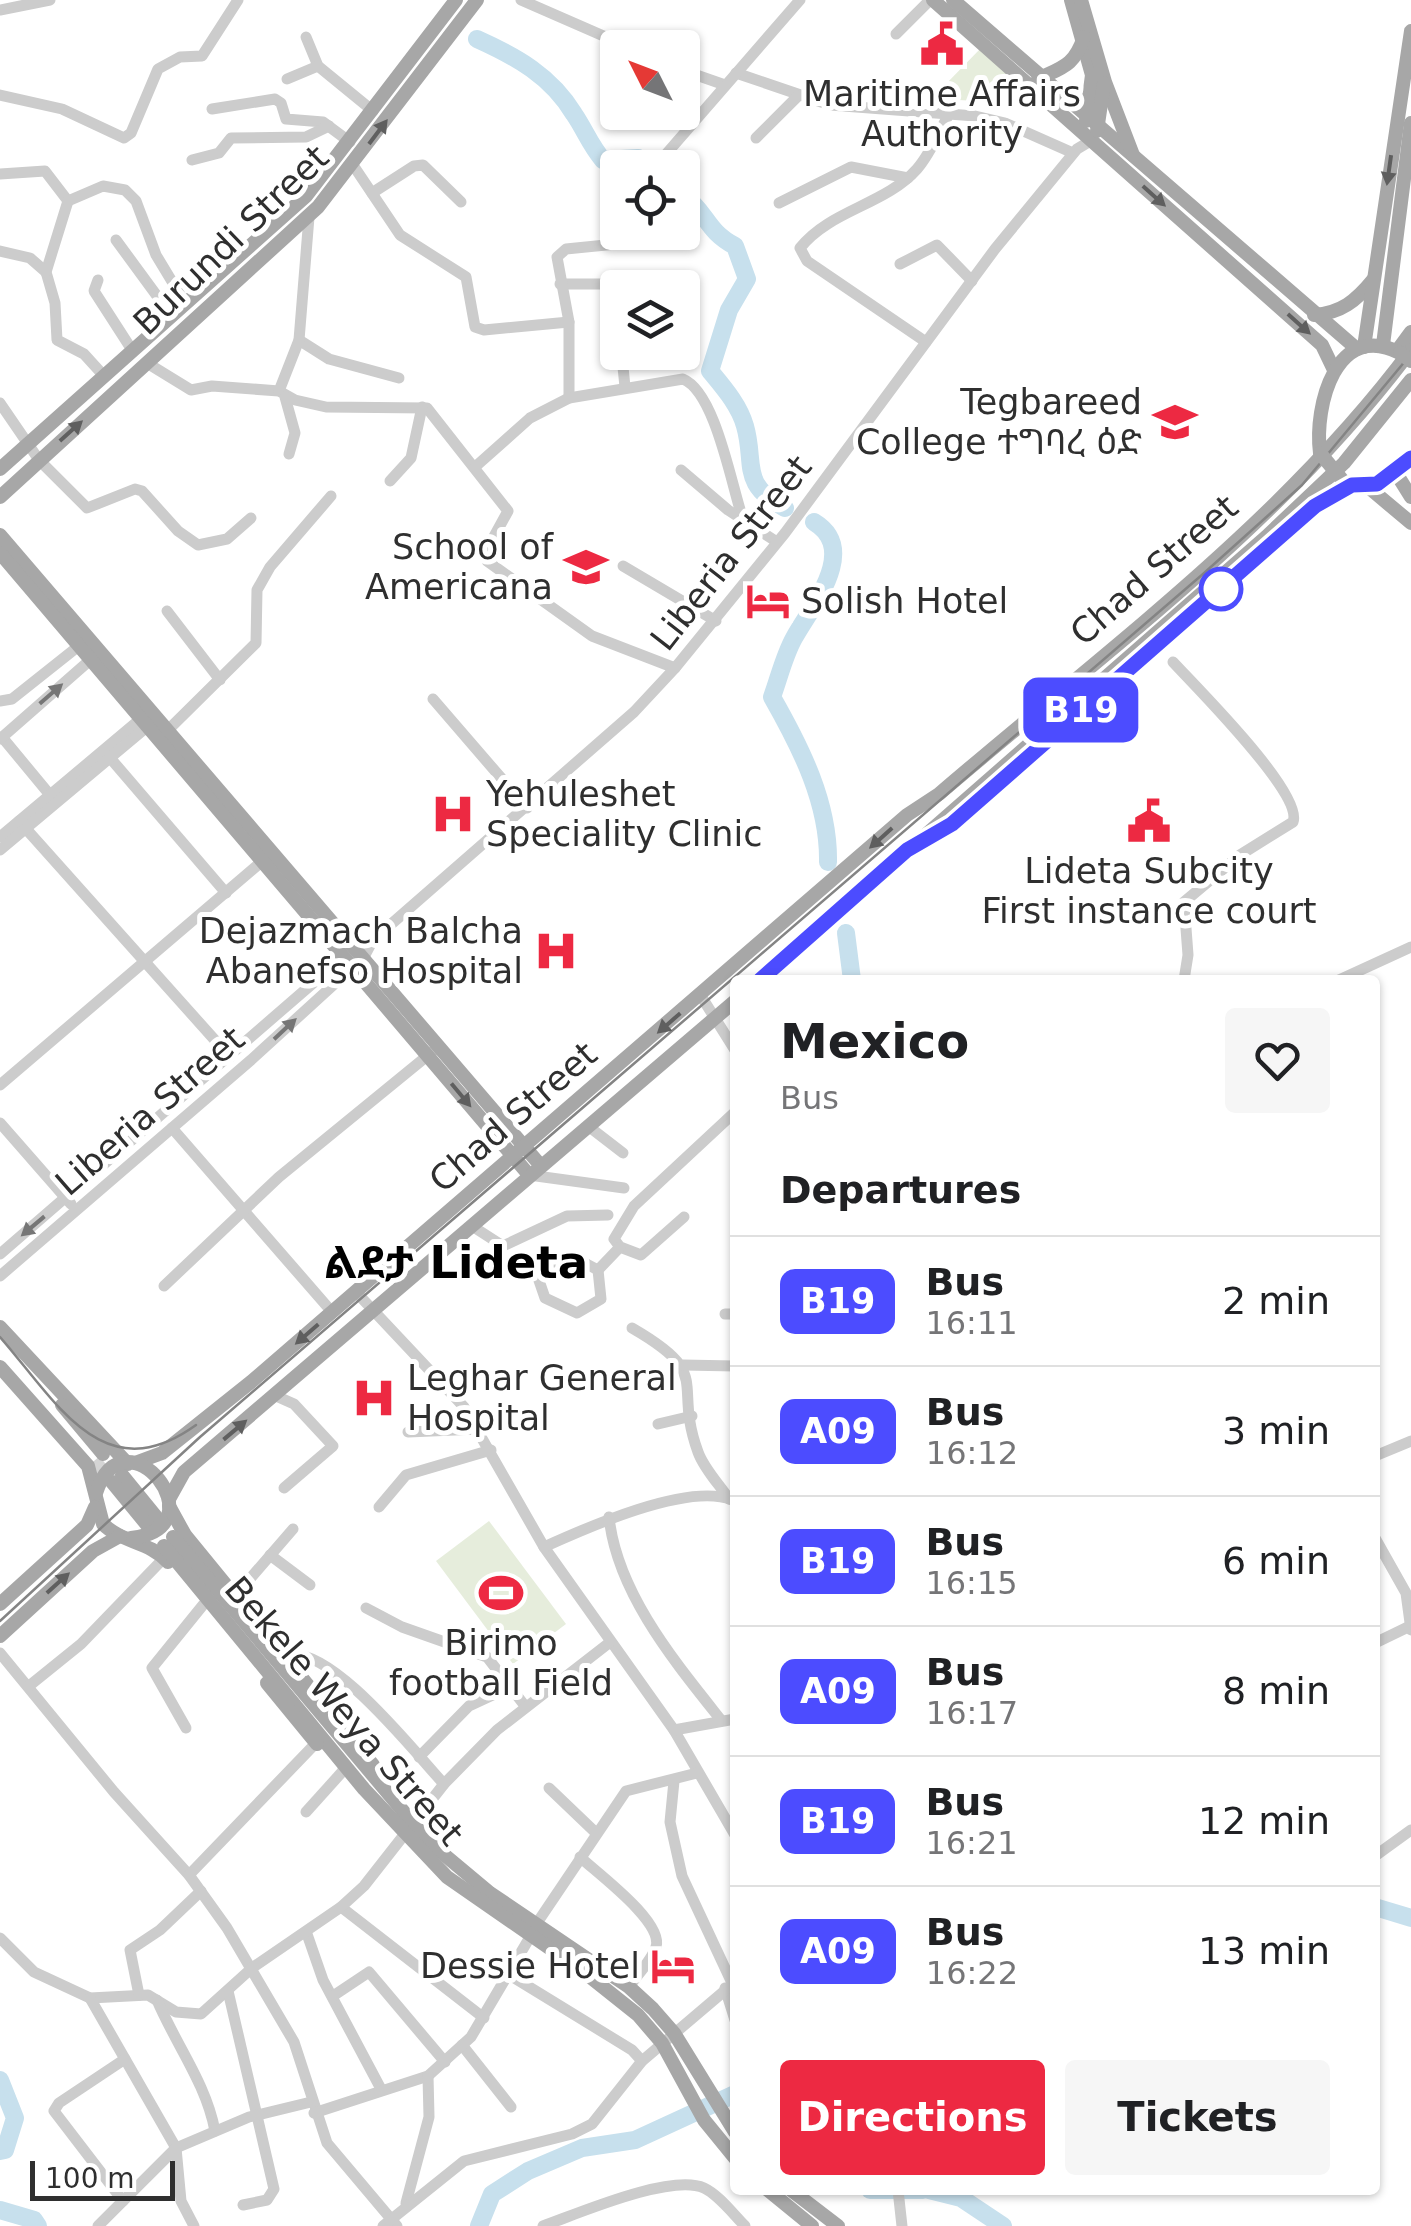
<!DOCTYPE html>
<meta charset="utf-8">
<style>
:root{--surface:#fff;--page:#f6f6f6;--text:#202124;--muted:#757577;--line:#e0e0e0;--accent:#ed2942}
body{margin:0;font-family:"DejaVu Sans","Noto Sans Ethiopic",sans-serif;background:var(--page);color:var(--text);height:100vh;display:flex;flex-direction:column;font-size:38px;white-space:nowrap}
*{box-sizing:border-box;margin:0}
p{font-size:32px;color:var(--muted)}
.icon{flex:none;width:55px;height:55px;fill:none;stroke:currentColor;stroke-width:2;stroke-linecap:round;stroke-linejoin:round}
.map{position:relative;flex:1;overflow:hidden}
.panel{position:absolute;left:730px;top:975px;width:650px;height:1220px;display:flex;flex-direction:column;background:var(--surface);border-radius:10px;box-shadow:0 2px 8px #0004}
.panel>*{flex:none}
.badge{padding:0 20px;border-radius:15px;font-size:35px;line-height:65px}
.needle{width:65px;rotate:312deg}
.controls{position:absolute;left:600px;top:30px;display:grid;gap:20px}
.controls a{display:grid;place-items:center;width:100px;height:100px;border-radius:10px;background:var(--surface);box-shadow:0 2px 8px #0004;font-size:50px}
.scale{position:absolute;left:30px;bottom:25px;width:145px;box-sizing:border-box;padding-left:10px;border:5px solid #2f2f2f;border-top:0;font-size:28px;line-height:35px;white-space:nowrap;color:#2f2f2f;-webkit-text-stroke:8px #fff;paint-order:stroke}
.map>.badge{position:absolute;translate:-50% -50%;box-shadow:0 0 0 5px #fff}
h2{padding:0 50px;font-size:38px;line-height:90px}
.round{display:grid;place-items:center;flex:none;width:105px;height:105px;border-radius:10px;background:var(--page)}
.headline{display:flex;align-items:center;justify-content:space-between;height:170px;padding:0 50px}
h1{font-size:48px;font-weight:700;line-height:75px}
.action{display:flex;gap:20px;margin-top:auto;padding:20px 50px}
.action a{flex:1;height:115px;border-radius:10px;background:var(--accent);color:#fff;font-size:40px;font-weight:700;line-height:115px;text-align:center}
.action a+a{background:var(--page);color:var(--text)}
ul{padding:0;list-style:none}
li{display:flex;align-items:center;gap:30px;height:130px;padding:0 50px;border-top:2px solid var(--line)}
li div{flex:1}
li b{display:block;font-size:38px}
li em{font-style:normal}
li .badge{min-width:110px;font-weight:700;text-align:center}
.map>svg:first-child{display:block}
.green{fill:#e6eddc}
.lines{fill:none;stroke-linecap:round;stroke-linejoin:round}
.river{stroke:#c7e0ed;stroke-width:18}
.major-tunnel{stroke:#d5d5d5;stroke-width:14;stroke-dasharray:14 7;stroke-linecap:butt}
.minor{stroke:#ccc;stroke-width:11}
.major{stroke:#a7a7a7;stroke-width:14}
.tram{stroke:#848484;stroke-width:2.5}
.major-bridge{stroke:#a7a7a7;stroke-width:14}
.oneway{fill:#5f5f5f}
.oneway2{fill:#767676}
.line-casing{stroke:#fff;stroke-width:22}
.line{stroke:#4c4cff;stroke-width:15}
.stop-dot{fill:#fff;stroke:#4c4cff;stroke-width:5}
.labels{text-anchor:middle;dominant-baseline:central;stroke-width:10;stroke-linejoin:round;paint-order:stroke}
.poi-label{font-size:35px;fill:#2f2f2f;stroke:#fff;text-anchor:end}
.street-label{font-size:35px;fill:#2f2f2f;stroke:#fff}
.district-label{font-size:45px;font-weight:bold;fill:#000;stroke:#fff}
</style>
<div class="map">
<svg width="1411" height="2226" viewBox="0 0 1411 2226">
<rect width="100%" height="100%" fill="#fff"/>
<g class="green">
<path d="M981,48l66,57 -107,-6 4,-13z"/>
<path d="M489,1521l77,103 -53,40 -77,-103z"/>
</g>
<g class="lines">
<g class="river">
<path d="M477,39c40,18 74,37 97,75 11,16 16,31 29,46l35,-2 5,10"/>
<path d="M682,194c26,19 23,36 53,52l12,33 -18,31 -19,61c14,17 29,34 35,55 11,38 -6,58 40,82"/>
<path d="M814,522c46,28 -3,85 -20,116 -10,18 -15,40 -22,59 29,51 57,106 56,165"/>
<path d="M846,933l6,47"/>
<path d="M1375,1907l36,11"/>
<path d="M0,2080l15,38 -10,32 -5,1"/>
<path d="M870,2190h53"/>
<path d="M929,2190l32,8 42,28"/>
<path d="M0,2210l34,10 4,6"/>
<path d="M479,2226l13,-32 36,-23 54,-23 53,-8 100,-46"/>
</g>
<path class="major-tunnel" d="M94,1461l18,21"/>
<g class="minor">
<path d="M521,0l110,48"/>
<path d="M0,10l50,-10"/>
<path d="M896,34l34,-34"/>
<path d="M306,37l12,29 55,45"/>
<path d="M682,70l43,15"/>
<path d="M736,73l94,32 145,11 30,7 68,30"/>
<path d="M287,79l31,-13"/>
<path d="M0,95l62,14 62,29 7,-5 27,-64 22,-12 22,-1 36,-56"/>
<path d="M212,109l63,-10 6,4 5,16 37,3 27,20"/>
<path d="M756,138l42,-42"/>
<path d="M192,160l27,-7 12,-15 75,-1 23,-11"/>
<path d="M353,165l47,70 66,42 9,50 9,3 85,-8"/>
<path d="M654,168l146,-168"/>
<path d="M0,174l45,-3 23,30 -22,71 9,31 2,37 27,14 20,22"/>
<path d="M372,193l42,-27 9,-1 38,37"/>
<path d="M68,201l35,-15 22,4 11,11 20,54 29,48"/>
<path d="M779,203l72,-36 57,11"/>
<path d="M116,240l55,75"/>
<path d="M0,251l30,7 16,14"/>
<path d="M900,264l37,-19 35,36"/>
<path d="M98,280l-4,11 38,59"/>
<path d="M560,284h89"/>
<path d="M299,340l30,19 70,19"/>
<path d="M926,342l-119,-81 -7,-13c30,-38 85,-43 117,-79 14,-16 22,-37 32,-55"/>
<path d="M147,363l44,27 21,-4 67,5 16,9 31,7 101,1 81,103 -23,42 2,8 105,75 83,32"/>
<path d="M623,367l2,20"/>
<path d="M279,391l20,-51 10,-123"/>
<path d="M285,397l10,36 -6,21"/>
<path d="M569,398v-76l-12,-65 9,-8 60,-6 3,-11"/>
<path d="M0,403l39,57 48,48 48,-19 7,2 36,40 20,14 29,-6 24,-21"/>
<path d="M475,467l55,-49 39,-20 114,-19c32,13 48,104 59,137"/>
<path d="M681,470l47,40 49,32"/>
<path d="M390,481l21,-23 11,-51"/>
<path d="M623,566l93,55"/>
<path d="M167,611l53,69"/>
<path d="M1173,662c22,24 131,132 120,160l-53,33 -56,47 4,53 -4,25"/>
<path d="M433,699l94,109"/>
<path d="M0,701l12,-2 73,-58"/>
<path d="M168,730l88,-87 1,-53 13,-23 61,-71"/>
<path d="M2,737l48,58"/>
<path d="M0,739l97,-85"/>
<path d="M105,752l121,141"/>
<path d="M19,821l211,236"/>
<path d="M0,837l144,-121"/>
<path d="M0,850l154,-129"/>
<path d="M1339,980l72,-33"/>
<path d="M701,996l34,54"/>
<path d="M0,1085l266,-227"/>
<path d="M0,1123l71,81"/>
<path d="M588,1126l35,27"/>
<path d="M172,1128l160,184"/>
<path d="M529,1175l95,13"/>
<path d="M684,1217l-43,38 -21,-8 -6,-8 20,-33 101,-94"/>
<path d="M472,1226l31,20 64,-30 41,-1"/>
<path d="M0,1254l349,-302"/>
<path d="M534,1266l11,32 32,15 24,-14 -3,-29"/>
<path d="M480,1272l99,-12 19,10 22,-23"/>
<path d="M0,1276l251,-216 113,-103 9,-17 261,-228 41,-44 110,-135 210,-284 82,-100 15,-9"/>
<path d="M164,1286l115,-109 153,-125"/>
<path d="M355,1291l109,116 80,140 130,183 61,105"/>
<path d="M725,1314h10"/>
<path d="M632,1328c83,48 40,53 66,124 6,17 21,32 31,47"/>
<path d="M683,1365l52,1"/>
<path d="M276,1396l18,8 39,42 -49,42"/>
<path d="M658,1424l34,-8"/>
<path d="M408,1432l70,-3"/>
<path d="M1375,1456l36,-15"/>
<path d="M379,1507l27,-32 85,-25"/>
<path d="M609,1517c8,76 66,145 112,203"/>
<path d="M1375,1538l31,55 5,37"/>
<path d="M544,1547c42,-19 144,-65 188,-47"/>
<path d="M270,1555l40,30"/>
<path d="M235,1596l58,-67"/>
<path d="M366,1608l36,19 85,30 38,49"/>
<path d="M1375,1643l35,-17"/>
<path d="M0,1653l114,139 75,83 38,53 67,114 33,101 70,83"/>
<path d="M285,1656c42,-16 131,98 159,128"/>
<path d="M29,1686l52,-42 83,-86"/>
<path d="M186,1728l-34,-60 51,-63"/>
<path d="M674,1730l61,-11"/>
<path d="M419,1757l50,-51 41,-19"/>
<path d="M674,1781l-4,41 12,54 50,107"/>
<path d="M549,1788l46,44"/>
<path d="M306,1812l36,-40"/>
<path d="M1375,1856l36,-26"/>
<path d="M580,1857c17,16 84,65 76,90 -4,13 -19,28 -27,40"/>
<path d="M189,1875l127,-132"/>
<path d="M341,1907l143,111"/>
<path d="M537,1923l89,-132 71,-18"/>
<path d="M307,1934l16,46 58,109"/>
<path d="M0,1938l34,34 56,26 58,-3 28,17 25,2 51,-46 89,-61 23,-21 80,-102 53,-54 112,-87"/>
<path d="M508,1974l124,76 10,11"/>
<path d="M725,1988l10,32"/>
<path d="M228,1991l46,198 -7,11 -24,5"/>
<path d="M139,1995l-9,-45 30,-20 41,-39"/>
<path d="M333,1996l36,-24 76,90"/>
<path d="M90,1998l86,150 5,53 13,25"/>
<path d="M157,2000c19,45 49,83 58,131"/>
<path d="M462,2045l49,62"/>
<path d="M314,2113l114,-37 43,-39 59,-100"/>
<path d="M898,2190l4,36"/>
<path d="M123,2201l-69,-90 5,-8 66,-44"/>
<path d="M406,2203l23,-86 -1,-41"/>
<path d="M98,2226l78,-78 73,-31 62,-15"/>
<path d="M383,2226l81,-65 108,-27 20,-10 50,-63 93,-79"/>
<path d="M543,2226c34,-12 128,-53 161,-38 15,7 29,26 41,38"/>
</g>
<g class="major">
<path d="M933,0l389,345 12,25"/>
<path d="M953,0l404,349"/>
<path d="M1071,0l21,75 -6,46"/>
<path d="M1081,0l24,82 28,73"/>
<path d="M1038,79c25,-12 36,-13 46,-42"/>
<path d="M1097,131l7,-48"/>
<path d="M1314,315c27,-2 42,-14 59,-35"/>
<path d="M1383,345l28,-222"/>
<path d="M1364,347l47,-316"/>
<path d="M1397,351l14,-19"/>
<path d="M1320,453c-6,-47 16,-133 80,-100"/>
<path d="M0,469l306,-273 150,-196"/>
<path d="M1396,473l15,24"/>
<path d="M1347,483l30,1 34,-26"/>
<path d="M1367,486l44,37"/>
<path d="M0,497l318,-290 159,-207"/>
<path d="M0,535l541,631"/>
<path d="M1275,542l40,-35 37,-22"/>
<path d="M0,553l529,622"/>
<path d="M760,980l506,-443 78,-74 67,-83"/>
<path d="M0,1327l128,137"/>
<path d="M0,1367l88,99 15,58c19,19 46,17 65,38"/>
<path d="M62,1405l41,49"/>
<path d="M135,1463l27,-10 89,-71 656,-567 32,-21c164,-141 342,-270 472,-444"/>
<path d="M122,1475l35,43"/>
<path d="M112,1482l36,44"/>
<path d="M96,1493c28,-87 127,35 35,45"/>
<path d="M169,1499l15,-27 551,-471"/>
<path d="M169,1506l16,29 188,230"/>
<path d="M173,1537l256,305 61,51 139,94 24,22 21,24 61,99"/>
<path d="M164,1546l200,243 83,88 137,95 54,43 24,28 42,77 31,38"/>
<path d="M0,1604l87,-79 8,-18"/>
<path d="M0,1636l93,-85 27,-15"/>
<path d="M267,1683l50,61"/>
<path d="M768,2190l44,36"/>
<path d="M791,2190l47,36"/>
</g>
<g class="tram">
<path d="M0,1337c57,65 103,155 196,88"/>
<path d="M0,1621l200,-184 1003,-863 99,-89 109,-131"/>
</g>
<g class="major-bridge">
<path d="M1400,353l11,8"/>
<path d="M1320,453l24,29"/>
</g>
</g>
<defs><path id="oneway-solid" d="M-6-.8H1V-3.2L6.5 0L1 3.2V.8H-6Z" transform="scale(2.5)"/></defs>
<g class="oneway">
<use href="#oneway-solid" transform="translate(378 132) rotate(-53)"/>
<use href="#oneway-solid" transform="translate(1389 170) rotate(98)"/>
<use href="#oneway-solid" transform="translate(1154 196) rotate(42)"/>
<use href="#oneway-solid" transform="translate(1299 324) rotate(42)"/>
<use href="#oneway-solid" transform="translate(71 431) rotate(-42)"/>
<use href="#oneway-solid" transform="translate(881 838) rotate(138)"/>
<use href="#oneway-solid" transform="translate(669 1023) rotate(139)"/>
<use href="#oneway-solid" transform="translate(461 1095) rotate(50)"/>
<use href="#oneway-solid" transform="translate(307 1334) rotate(139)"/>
<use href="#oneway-solid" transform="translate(235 1430) rotate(-40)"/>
<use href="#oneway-solid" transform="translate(58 1583) rotate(-42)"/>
</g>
<g class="oneway2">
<use href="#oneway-solid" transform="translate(51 694) rotate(-41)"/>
<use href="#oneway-solid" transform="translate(285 1029) rotate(-43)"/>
<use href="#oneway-solid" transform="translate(33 1226) rotate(140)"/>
</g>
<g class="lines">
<g class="line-casing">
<path id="line" d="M760,980l147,-130 45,-26 363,-318 37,-21 25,-1 34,-26"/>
</g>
<use href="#line" class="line"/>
</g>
<defs>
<g id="civic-bare" transform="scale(3.45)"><path d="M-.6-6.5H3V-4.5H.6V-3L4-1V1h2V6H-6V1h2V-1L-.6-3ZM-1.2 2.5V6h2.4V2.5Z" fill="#ed2942" stroke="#fff" stroke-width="2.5" paint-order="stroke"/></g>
<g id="university-bare" transform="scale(3.45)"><path d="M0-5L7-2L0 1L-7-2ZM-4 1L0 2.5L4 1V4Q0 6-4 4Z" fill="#ed2942" stroke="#fff" stroke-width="2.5" paint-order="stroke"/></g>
<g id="school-bare" transform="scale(3.45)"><path d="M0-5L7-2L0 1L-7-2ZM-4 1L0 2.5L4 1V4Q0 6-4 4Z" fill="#ed2942" stroke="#fff" stroke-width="2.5" paint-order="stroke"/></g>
<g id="hotel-bare" transform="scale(3.45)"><path d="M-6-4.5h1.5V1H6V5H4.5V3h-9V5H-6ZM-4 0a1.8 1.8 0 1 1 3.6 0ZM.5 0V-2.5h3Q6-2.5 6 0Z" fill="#ed2942" stroke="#fff" stroke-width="2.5" paint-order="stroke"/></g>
<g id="hospital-bare" transform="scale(3.45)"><path d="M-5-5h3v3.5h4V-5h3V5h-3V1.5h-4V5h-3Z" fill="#ed2942" stroke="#fff" stroke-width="2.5" paint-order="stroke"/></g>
<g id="stadium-bare" transform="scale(3.45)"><path d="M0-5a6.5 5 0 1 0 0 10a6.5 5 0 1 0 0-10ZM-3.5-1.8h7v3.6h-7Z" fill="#ed2942" stroke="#fff" stroke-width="2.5" paint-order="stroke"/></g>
</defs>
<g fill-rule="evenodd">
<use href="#civic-bare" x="942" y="44"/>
<use href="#university-bare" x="1175" y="422"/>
<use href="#school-bare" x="586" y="567"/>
<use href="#hotel-bare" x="768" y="601"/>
<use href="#hospital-bare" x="453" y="814"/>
<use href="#civic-bare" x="1149" y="821"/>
<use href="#hospital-bare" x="556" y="951"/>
<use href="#hospital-bare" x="374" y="1398"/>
<use href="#stadium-bare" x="501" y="1593"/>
<use href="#hotel-bare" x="673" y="1966"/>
</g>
<circle class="stop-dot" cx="1221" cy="589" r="20"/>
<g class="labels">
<g class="poi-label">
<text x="942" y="94" text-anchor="middle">Maritime Affairs<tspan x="942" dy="40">Authority</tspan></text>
<text x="1142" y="402">Tegbareed<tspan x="1142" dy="40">College ተግባረ ዕድ</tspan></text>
<text x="553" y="547">School of<tspan x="553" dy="40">Americana</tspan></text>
<text x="801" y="601" text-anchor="start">Solish Hotel</text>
<text x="486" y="794" text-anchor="start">Yehuleshet<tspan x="486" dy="40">Speciality Clinic</tspan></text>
<text x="1149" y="871" text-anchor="middle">Lideta Subcity<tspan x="1149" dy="40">First instance court</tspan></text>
<text x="523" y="931">Dejazmach Balcha<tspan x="523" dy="40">Abanefso Hospital</tspan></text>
<text x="407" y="1378" text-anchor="start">Leghar General<tspan x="407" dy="40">Hospital</tspan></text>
<text x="501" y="1643" text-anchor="middle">Birimo<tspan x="501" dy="40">football Field</tspan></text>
<text x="640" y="1966">Dessie Hotel</text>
</g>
<g class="street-label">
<text transform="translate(231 240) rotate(-44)">Burundi Street</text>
<text transform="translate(731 553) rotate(-52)">Liberia Street</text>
<text transform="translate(1154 570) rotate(-41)">Chad Street</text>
<text transform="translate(150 1111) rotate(-41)">Liberia Street</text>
<text transform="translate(513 1117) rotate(-41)">Chad Street</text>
<text transform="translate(344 1711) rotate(49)">Bekele Weya Street</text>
</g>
<g class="district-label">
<text x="456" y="1262">ልደታ Lideta</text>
</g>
</g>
</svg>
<div class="controls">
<a><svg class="needle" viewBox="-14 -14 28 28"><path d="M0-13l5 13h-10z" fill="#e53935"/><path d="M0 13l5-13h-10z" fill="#757577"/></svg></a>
<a><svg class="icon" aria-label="locate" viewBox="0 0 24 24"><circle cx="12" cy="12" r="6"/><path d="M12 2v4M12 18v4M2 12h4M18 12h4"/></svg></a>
<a><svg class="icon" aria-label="layers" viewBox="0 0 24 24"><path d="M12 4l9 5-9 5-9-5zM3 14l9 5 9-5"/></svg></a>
</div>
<div class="scale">100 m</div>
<b class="badge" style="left:1081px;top:710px;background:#4c4cff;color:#fff">B19</b>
<section class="panel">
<div class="headline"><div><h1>Mexico</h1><p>Bus</p></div><a class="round"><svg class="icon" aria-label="heart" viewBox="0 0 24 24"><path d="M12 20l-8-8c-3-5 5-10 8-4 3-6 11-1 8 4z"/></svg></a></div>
<h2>Departures</h2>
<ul>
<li><span class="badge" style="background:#4c4cff;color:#fff">B19</span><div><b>Bus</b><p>16:11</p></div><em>2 min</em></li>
<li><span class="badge" style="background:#4c4cff;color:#fff">A09</span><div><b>Bus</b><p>16:12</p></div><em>3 min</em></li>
<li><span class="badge" style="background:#4c4cff;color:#fff">B19</span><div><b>Bus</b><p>16:15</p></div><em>6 min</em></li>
<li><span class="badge" style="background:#4c4cff;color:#fff">A09</span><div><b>Bus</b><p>16:17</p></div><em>8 min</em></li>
<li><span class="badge" style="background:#4c4cff;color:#fff">B19</span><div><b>Bus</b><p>16:21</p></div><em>12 min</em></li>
<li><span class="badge" style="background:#4c4cff;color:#fff">A09</span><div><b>Bus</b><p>16:22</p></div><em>13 min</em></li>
</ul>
<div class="action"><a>Directions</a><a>Tickets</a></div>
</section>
</div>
